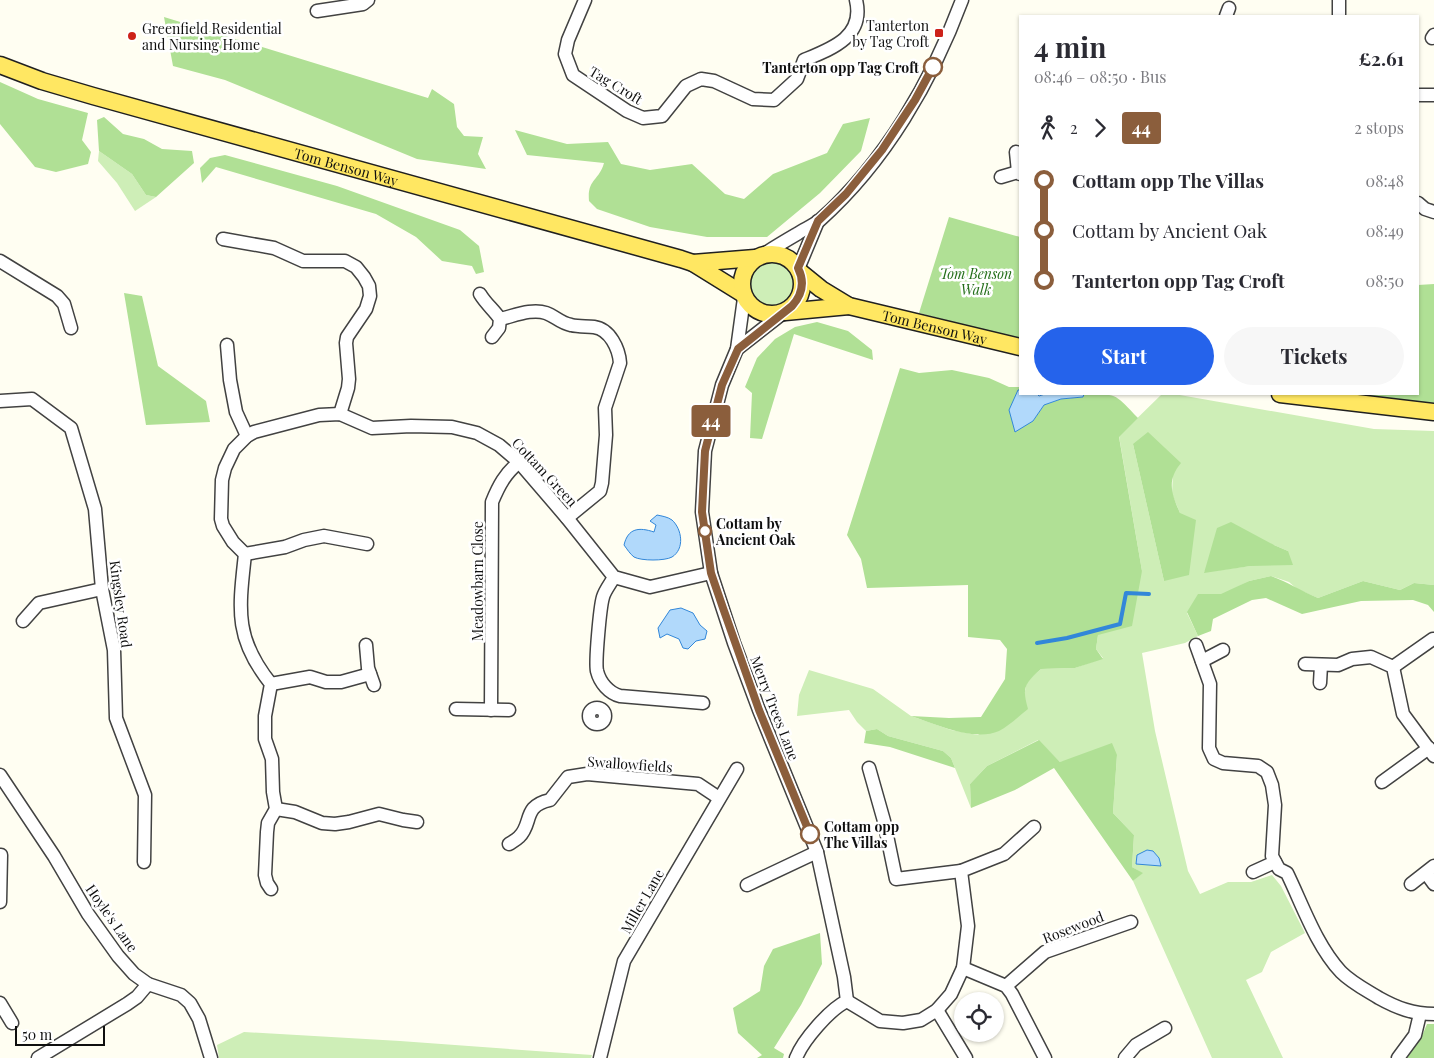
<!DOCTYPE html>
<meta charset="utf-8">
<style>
:root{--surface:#fff;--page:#f7f7f7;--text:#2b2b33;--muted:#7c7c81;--accent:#2563eb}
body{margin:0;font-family:"Playfair Display",serif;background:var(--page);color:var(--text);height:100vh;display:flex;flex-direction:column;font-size:19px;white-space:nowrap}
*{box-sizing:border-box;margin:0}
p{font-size:16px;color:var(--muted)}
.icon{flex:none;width:28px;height:28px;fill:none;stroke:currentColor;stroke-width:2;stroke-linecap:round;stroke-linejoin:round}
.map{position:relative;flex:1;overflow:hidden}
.panel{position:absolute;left:1019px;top:15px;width:400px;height:380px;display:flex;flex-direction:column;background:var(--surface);border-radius:0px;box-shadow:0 1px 4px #0004}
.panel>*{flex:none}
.badge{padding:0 10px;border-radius:4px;font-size:18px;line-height:32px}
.controls{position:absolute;left:954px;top:992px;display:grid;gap:10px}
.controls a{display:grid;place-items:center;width:50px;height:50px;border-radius:50%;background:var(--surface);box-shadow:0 1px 4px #0004;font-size:25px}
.scale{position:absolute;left:15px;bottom:12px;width:90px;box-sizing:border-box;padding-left:5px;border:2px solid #0f0f0f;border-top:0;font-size:14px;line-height:18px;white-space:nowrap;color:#0f0f0f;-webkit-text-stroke:4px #fff;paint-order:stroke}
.map>.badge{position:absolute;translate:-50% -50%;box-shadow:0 0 0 2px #fff}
.legs{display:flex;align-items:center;gap:8px;height:55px;padding:0 15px;font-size:16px}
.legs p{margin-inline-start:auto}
.overview{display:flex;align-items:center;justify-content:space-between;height:85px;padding:0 15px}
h1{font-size:28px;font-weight:700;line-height:38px}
.primary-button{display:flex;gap:10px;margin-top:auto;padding:10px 15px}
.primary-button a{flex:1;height:58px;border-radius:30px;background:var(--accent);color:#fff;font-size:20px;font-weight:700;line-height:58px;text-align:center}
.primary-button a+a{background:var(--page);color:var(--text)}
ul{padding:0 15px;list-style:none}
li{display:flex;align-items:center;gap:18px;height:50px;font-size:19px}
li i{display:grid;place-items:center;width:8px;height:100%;margin:0 6px;background:currentColor}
li i::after{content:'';width:12px;height:12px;margin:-6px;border:4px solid;border-radius:50%;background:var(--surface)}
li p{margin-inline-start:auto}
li:first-child i{background:linear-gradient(#0000 50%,currentColor 0)}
li:last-child i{background:linear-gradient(currentColor 50%,#0000 0)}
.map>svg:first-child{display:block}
.green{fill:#ceeeb7;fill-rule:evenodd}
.forest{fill:#b0e095}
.water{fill:#b1d9fb;stroke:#3287d9}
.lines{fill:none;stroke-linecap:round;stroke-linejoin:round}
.stream{stroke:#3287d9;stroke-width:4}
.minor-casing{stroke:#424242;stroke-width:15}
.major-casing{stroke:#202020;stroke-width:19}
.minor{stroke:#fff;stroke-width:12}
.major{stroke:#ffe762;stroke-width:16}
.line-1-casing{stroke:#fff;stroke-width:11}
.line-1{stroke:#8b5e3c;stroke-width:8}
.poi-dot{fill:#cd221a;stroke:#fff;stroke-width:2}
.stop-1-dot{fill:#fff;stroke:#8b5e3c;stroke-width:2.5}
.labels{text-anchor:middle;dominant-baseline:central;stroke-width:5;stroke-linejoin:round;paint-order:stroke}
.poi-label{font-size:14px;fill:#0f0f0f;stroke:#fff;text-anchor:end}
.stop-label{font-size:14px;font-weight:bold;fill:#0f0f0f;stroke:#fff;text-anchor:start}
.street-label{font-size:14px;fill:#0f0f0f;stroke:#fff}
.park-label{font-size:14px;font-style:italic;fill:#236e19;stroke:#fff}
</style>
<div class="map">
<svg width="1434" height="1058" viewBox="0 0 1434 1058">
<rect width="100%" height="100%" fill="#fffef2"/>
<g class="green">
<path d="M99,151l33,23 14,21 10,2 -21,14 -18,-28 -19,-22z"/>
<circle cx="772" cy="284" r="22"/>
<path d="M1162,394h12l200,35 60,2v154l-20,-2 -14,7 -37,-9 -45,17 -21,-9 -8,-7 -18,-6 -22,5 -62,32 11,23 -13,7 -43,10 13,78 33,140 12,23 28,-12h23l21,-7 9,11 24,47 -34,19 -9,20 -16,8 37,78h-71l-79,-177 9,-8 -10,-6 2,-32 -21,-22 4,-58 -57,7 -22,-22 -51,26 -17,18 1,24 -20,-50 -8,-7 -55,-15 -11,-7 -11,2 -9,-9 -8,-12 -52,6 2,-21 10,-25 64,19 38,27 40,14 27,5 46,-39 3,-15 14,-12 34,-1 28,-10 -7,-9 2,-14 44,-64 -23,-135zM1133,444l40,28 -1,22 8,19 -16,68zM1274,545l14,6 -37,15 -47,6z"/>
<path d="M244,1032l156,9 192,14 -1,3h-372l-2,-13z"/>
</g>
<g class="forest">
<path d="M164,17l264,81 4,-9 22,15 3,23 7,9 19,1 -5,17 8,15 -69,-10 -192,-79 -52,-14z"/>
<path d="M0,82l38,17 50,14 -6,27 9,12 -3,12 -32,8 -21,-5 -35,-43z"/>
<path d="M104,117l19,17 21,5 18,10 30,2 2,12 -38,34 -10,-2 -14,-21 -33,-23 -2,-31z"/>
<path d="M870,118l-9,33 -41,42 -53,44h-60l-57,-10 -53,-18 -8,-8c-2,-22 10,-20 15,-38l-77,-8 -12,-25 52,14 41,-2 13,22 29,6 42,-6 33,30 19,5 29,-25 54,-21 16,-29z"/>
<path d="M225,155l112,31 123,44 19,16 5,26 -8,2 -4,-8 -30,-5 -26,-24 -40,-23 -160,-47 -14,16 -2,-15 10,-10z"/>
<path d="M949,217l71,20v102l-101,-26z"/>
<path d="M1434,284v119l-59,-4 -47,-5h90v-109z"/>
<path d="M124,293l18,3 16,70 48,35 4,21 -64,3z"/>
<path d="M817,322l31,9 24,19 1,10 -79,-26 -32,105 -12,-1 2,-45 -7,-6 12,-29 18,-19 20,-12z"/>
<path d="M900,368l19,5 33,-3 37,8 20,9h11v3l-2,1 15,30 11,-16 17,-6 22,-2 1,-3c34,0 30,-1 54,24l-19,19 23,134 -10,55 -34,9 -2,14 7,10 -28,9 -34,1c-17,15 -19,19 -13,40 -9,7 -19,17 -29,22 -25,11 -64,-7 -88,-15l38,2 32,-1 24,-38 2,-30 -7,-9 -32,-3v-52l-101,3 -6,-29 -14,-24z"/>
<path d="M1148,432l33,31c-15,18 -9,31 -1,50l16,7 -7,55 -25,6 -31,-137z"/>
<path d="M1231,522l43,23 14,6 5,14 -42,1 -47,7 13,-45z"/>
<path d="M1271,576c17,6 30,15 47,22l45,-17 37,9 14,-7 20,2v27l-6,-7 -15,-5 -52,1 -59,13 -36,-16 -14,2 -39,19 -2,12 -13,5 -11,-24 11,-18h23l28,-13z"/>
<path d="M877,729l11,7 55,15 8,7 4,10 -65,-21 -26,-4 2,-12z"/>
<path d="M1039,740l21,22 52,-19 5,12 -4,58 21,22 -2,32 11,6 -10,8 -79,-113 -39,22 -44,18 -1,-24 17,-18z"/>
<path d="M820,933l2,31 -21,41 -27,43 10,6 -1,4h-26l5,-3 -24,-22 -5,-25 27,-17 4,-25 9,-17z"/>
<path d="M1427,1024h7v34h-27l15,-22z"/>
</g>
<g class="water">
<path d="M1018,390h2v4h17l2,2 6,-2h39l-1,3 -22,2 -17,6 -11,16 -18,11 -6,-22z"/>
<path d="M657,515c5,1 11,2 15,5 10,9 13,29 0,37 -7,4 -31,4 -38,0 -4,-3 -7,-8 -10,-12 4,-17 15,-18 30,-13l2,-7 -6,-4z"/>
<path d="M681,608l12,5 7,12 7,6 -2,8 -9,2 -8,8 -5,-1 -4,-9 -12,-5 -7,4 -2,-10 12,-18z"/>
<path d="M1147,850l6,1 6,7 2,8 -25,-2 1,-9z"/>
</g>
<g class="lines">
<path class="stream" d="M1037,643l30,-5 53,-14 6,-31 23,1"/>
<g class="minor-casing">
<g id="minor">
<path d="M585,0l-17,40 -3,14 8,21 54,36 16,7 19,-2 24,-30 15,-7 13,2 39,18 21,1 23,-21 7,-19c27,-11 61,-23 52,-60"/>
<path d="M1339,0v16"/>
<path d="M317,11l46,-7 5,-4"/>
<path d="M1226,16l3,-8"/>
<path d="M1432,38l2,-3"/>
<path d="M1418,95h16"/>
<path d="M1016,152l2,20"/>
<path d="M1001,177l17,-5 2,2"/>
<path d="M1418,203l7,6 9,3"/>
<path d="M223,239l51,9 29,13h42l11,6 8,10 5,9 1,10 -4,13 -19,28 -1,6 3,36 -1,9 -8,26"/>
<path d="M761,256c12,-8 24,-15 36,-22 7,-5 16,-8 23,-14 65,-58 112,-139 142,-220"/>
<path d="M0,261l57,35 7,8 7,24"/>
<path d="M798,269l20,-48"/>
<path d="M480,294c6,10 14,16 20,25l-1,9 -7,9"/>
<path d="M744,298l-7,51 -15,36 -17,66 -3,61 9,61 23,70 25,67 58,142 27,125 3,24c-17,8 -44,39 -51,57"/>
<path d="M500,319c14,-3 32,-11 46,-6 9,3 14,10 25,12 8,2 16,1 23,2 16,2 25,22 26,36l-15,45 1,27 -4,48 -2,8 -33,27"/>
<path d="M227,345l3,35 6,32 11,24"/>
<path d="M737,349l46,-36"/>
<path d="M0,401l32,-2 39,29 24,81 7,80 12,61 2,68 29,77 -1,67"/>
<path d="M245,554l40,-7 19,-7 20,-4 43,8"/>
<path d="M614,577c-3,6 -9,13 -11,20 -3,10 -8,65 -6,74 3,12 12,22 23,25l83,7"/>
<path d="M23,621l16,-18 63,-14"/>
<path d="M366,645l2,23 6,17"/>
<path d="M1196,645l14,39 -1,64 5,11 9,4 35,3 9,6 5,13 3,20 -3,51 7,13 8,4c16,33 29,72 54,99 11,11 25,18 38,26 18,10 34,16 55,16"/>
<path d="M1202,661l21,-11"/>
<path d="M1305,664l33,1 14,-6 19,-2 22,10 10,47 31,42"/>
<path d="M1393,667l40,-28"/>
<path d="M1320,683l1,-18"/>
<path d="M271,684l39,-7 16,5h15l29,-8"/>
<circle cx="597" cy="716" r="8"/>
<path d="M456,709l53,1"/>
<path d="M491,710l1,-208c7,-17 13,-28 27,-40"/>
<path d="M869,768l15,53 12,58 65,-8"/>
<path d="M0,775l54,81 34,58 30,42 16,18 14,10 33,11 9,8 9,16 12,39"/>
<path d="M1382,782l47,-34"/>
<path d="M276,809l19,3 27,11 13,1 14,-2 30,-8 24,6 14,2"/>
<path d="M509,844c3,-2 7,-4 10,-7 14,-13 3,-31 31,-37l18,-23 19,-3 111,10 21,14"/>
<path d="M1253,872l22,-10"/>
<path d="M1426,873l8,11"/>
<path d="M1411,884l23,-18"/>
<path d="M747,885l70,-33"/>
<path d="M271,889l-4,-6 -2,-8 2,-43 1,-9 8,-14 -3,-17 -1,-33 -7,-20v-23l6,-32c-37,-46 -32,-75 -26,-130l-12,-12 -10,-16 -2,-7 1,-39 3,-12 9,-19 13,-13 7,-4 65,-17 21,-1 32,14 39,-2 41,1 25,6 22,12 20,17 48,56 47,59 36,10 61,-14"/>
<path d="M0,902l1,-47"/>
<path d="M963,968l43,18 6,8 33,64"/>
<path d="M1006,986l39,-34 86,-30"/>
<path d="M847,1001l33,20 23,2 18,-3 16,-10 14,-16 12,-26 5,-42 -7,-55 43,-17 30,-27"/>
<path d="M0,1003l12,20"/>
<path d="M937,1010l29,48"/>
<path d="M38,1058l89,-54 10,-7 11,-13"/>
<path d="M600,1058l24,-97 113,-192"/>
<path d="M1125,1058l11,-13 29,-17"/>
<path d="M1398,1058l17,-23 5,-21"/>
</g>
</g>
<g class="major-casing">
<g id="major">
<path id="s1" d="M0,65l42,16 51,15 588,163 12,4 50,31"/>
<circle cx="772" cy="284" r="30"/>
<path d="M693,263l62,-5"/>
<path id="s2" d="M800,272l21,17 28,17 171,41"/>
<path d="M785,312l64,-6"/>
<path d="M1280,394l154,18"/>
</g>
</g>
<use href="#minor" class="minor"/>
<use href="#major" class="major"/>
</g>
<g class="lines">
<g class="line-1-casing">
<path id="line-1" d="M810,834l-51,-124 -36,-102 -12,-35 -9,-61 3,-61 17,-66 16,-36 54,-43c10,-11 13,-24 6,-38l20,-47 28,-27 36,-44 33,-50 18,-33"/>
</g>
<use href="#line-1" class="line-1"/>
</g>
<g class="poi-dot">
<rect x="934" y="28" width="10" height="10" rx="2.5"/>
<circle cx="132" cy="36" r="5"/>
</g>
<g class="stop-1-dot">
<circle cx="933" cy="67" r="9"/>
<circle cx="705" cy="531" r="6"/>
<circle cx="810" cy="834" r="9"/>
</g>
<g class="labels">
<g class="poi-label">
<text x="929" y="25">Tanterton<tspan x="929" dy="16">by Tag Croft</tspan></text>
<text x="142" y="28" text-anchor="start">Greenfield Residential<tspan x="142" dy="16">and Nursing Home</tspan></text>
</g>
<g class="stop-label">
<text x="919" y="67" text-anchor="end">Tanterton opp Tag Croft</text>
<text x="716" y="523">Cottam by<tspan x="716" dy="16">Ancient Oak</tspan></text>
<text x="824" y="826">Cottam opp<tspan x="824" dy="16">The Villas</tspan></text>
</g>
<g class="street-label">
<text transform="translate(616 85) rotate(31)">Tag Croft</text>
<text stroke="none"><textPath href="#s1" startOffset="361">Tom Benson Way</textPath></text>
<text stroke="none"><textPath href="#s2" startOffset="148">Tom Benson Way</textPath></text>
<text transform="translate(545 472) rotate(47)">Cottam Green</text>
<text transform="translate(477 581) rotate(-90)">Meadowbarn Close</text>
<text transform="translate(121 604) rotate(82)">Kingsley Road</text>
<text transform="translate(775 708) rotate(69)">Merry Trees Lane</text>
<text transform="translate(630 764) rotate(4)">Swallowfields</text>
<text transform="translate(642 901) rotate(-60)">Miller Lane</text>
<text transform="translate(112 918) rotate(55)">Hoyle's Lane</text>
<text transform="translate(1073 927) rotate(-21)">Rosewood</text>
</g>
<g class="park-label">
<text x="976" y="273">Tom Benson<tspan x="976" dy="16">Walk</tspan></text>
</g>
</g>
</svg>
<div class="controls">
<a><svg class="icon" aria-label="locate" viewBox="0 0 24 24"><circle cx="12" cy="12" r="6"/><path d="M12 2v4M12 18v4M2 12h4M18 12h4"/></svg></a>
</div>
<div class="scale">50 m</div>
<b class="badge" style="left:711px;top:421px;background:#8b5e3c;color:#fff">44</b>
<section class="panel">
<div class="overview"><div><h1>4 min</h1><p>08:46 – 08:50 · Bus</p></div><b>£2.61</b></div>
<div class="legs"><svg class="icon" aria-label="walk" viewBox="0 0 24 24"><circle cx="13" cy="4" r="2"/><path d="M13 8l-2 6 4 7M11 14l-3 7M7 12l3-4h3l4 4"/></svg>2<svg class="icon" aria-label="forward" viewBox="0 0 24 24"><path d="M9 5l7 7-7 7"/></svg><b class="badge" style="background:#8b5e3c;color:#fff">44</b><p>2 stops</p></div>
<ul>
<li><i style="color:#8b5e3c"></i><b>Cottam opp The Villas</b><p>08:48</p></li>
<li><i style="color:#8b5e3c"></i><span>Cottam by Ancient Oak</span><p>08:49</p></li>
<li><i style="color:#8b5e3c"></i><b>Tanterton opp Tag Croft</b><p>08:50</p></li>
</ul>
<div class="primary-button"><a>Start</a><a>Tickets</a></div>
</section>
</div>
